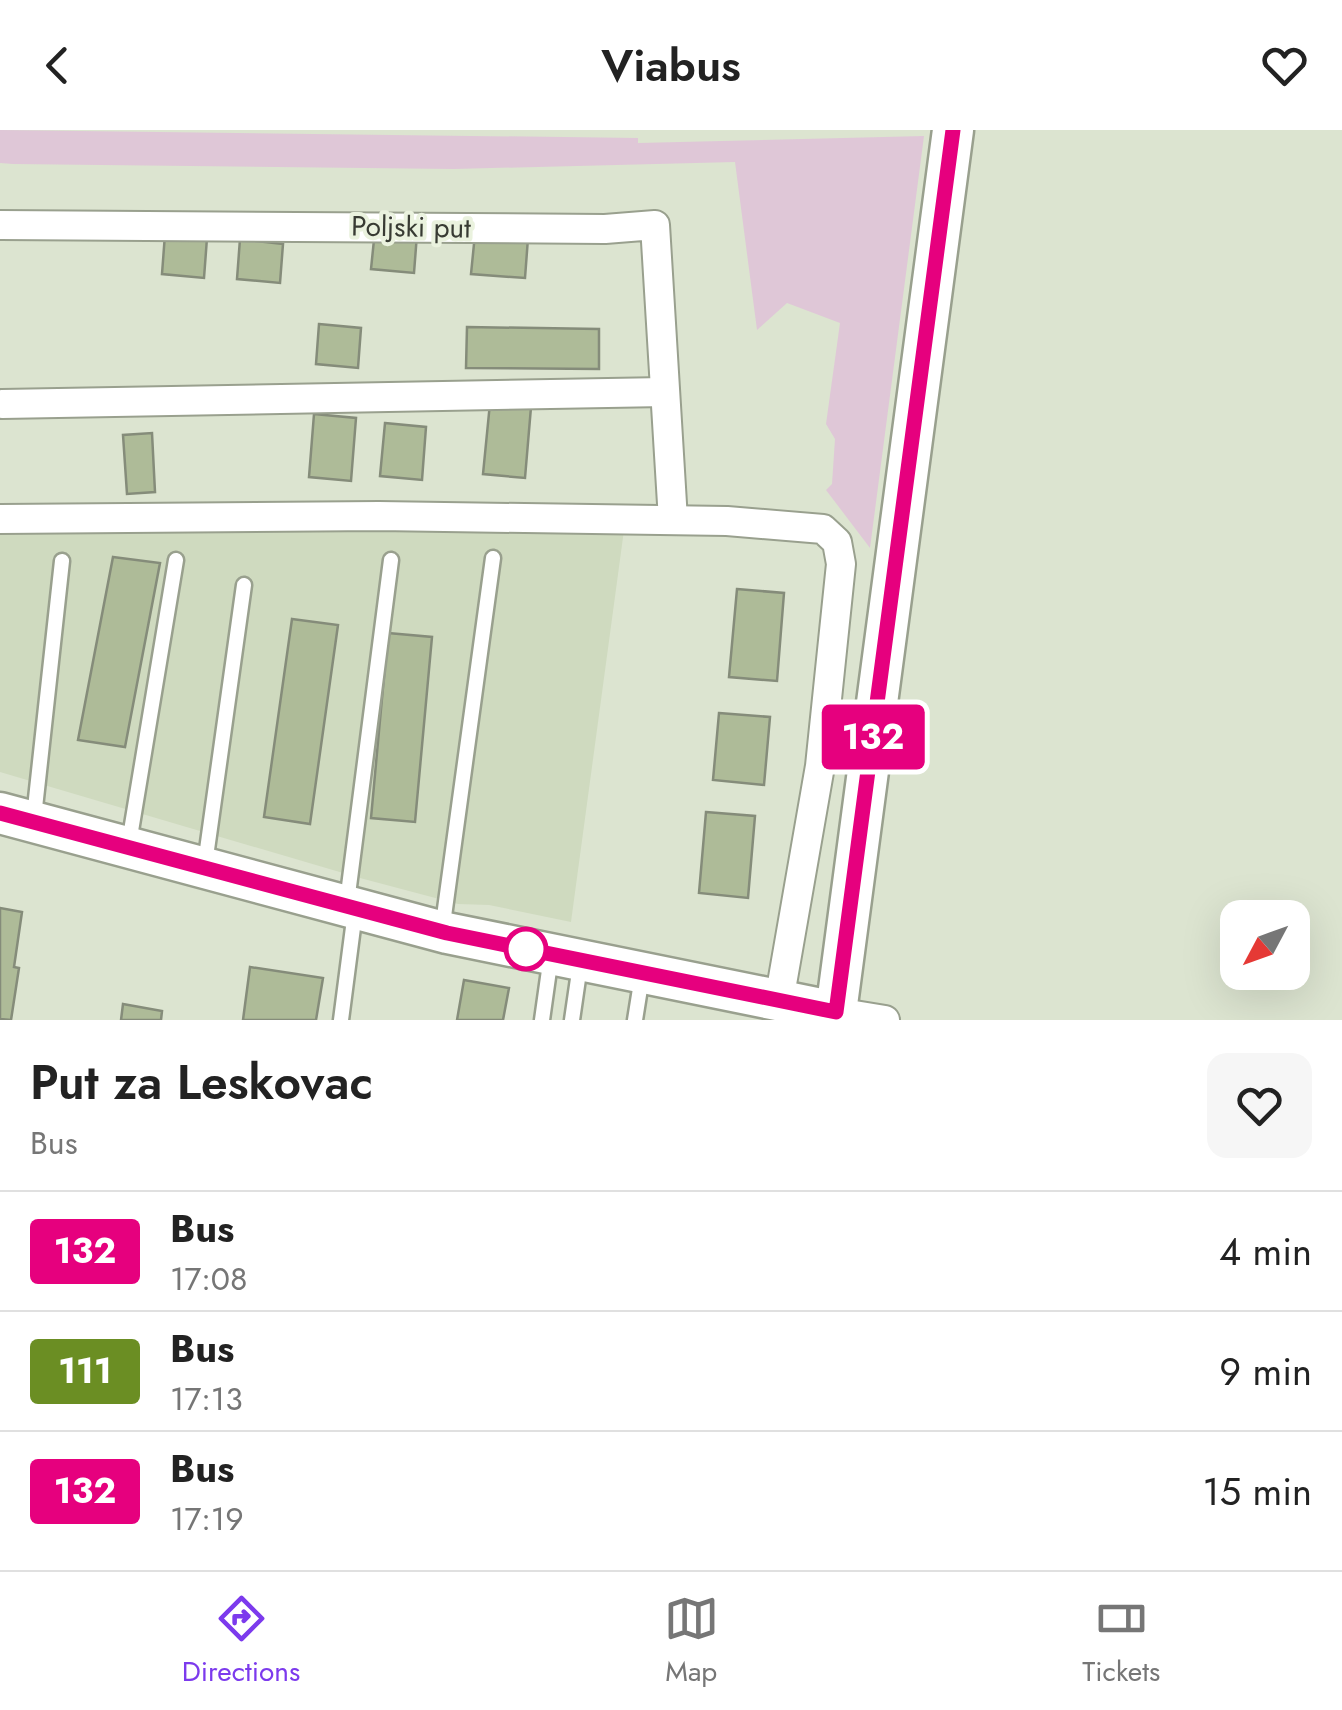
<!DOCTYPE html>
<style>
:root{--surface:#fff;--page:#f6f6f6;--text:#222;--muted:#767676;--line:#e0e0e0;--accent:#7c3aed}
body{margin:0;font-family:Jost,sans-serif;background:var(--page);color:var(--text);height:100vh;display:flex;flex-direction:column;font-size:38px;white-space:nowrap}
*{box-sizing:border-box;margin:0}
p{font-size:32px;color:var(--muted)}
.icon{flex:none;width:55px;height:55px;fill:none;stroke:currentColor;stroke-width:2;stroke-linecap:round;stroke-linejoin:round}
.map{position:relative;height:890px;overflow:hidden}
.sheet{display:flex;flex-direction:column;background:var(--surface);flex:1}
.sheet>*{flex:none}
.badge{padding:0 20px;border-radius:8px;font-size:35px;line-height:65px}
.needle{width:65px;rotate:229deg}
.controls{position:absolute;left:1220px;top:770px;display:grid;gap:20px}
.controls a{display:grid;place-items:center;width:90px;height:90px;border-radius:20px;background:var(--surface);box-shadow:0 10px 40px #0002;font-size:50px}
.map>.badge{position:absolute;translate:-50% -50%;box-shadow:0 0 0 5px #fff}
.round{display:grid;place-items:center;flex:none;width:105px;height:105px;border-radius:20px;background:var(--page)}
.headline{display:flex;align-items:center;justify-content:space-between;height:170px;padding:0 30px}
h1{font-size:48px;font-weight:600;line-height:75px}
ul{padding:0;list-style:none}
li{display:flex;align-items:center;gap:30px;height:120px;padding:0 30px;border-top:2px solid var(--line)}
li div{flex:1}
li b{display:block;font-size:38px}
li em{font-style:normal}
li .badge{min-width:110px;font-weight:700;text-align:center}
header{display:flex;justify-content:space-between;align-items:center;height:130px;padding:0 30px;background:var(--surface);font-size:45px;font-weight:600}
.tabs{display:flex;justify-content:space-around;align-items:center;height:140px;border-top:2px solid var(--line);background:var(--surface);font-size:28px;color:var(--muted)}
.tabs a{display:grid;justify-items:center;gap:5px}
.tabs .selected{color:var(--accent)}
.map>svg:first-child{display:block}
.built{fill:#cfdabf}
.green{fill:#dfc7d7}
.building{fill:#aebb98;stroke:#858c7a;stroke-width:2.5}
.lines{fill:none;stroke-linecap:round;stroke-linejoin:round}
.service-casing{stroke:#99a08e;stroke-width:19}
.minor-casing{stroke:#99a08e;stroke-width:32}
.secondary-casing{stroke:#99a08e;stroke-width:45}
.service{stroke:#fff;stroke-width:14}
.minor{stroke:#fff;stroke-width:28}
.secondary{stroke:#fff;stroke-width:40}
.line-casing{stroke:#fff;stroke-width:22}
.line{stroke:#e6007e;stroke-width:15}
.stop-dot{fill:#fff;stroke:#e6007e;stroke-width:5}
.labels{text-anchor:middle;dominant-baseline:central;stroke-width:8;stroke-linejoin:round;paint-order:stroke}
.street-label{font-size:28px;fill:#383b33;stroke:#eaf2de}
</style>
<header><svg class="icon" aria-label="back" viewBox="0 0 24 24"><path d="M15 5l-7 7 7 7"/></svg>Viabus<svg class="icon" aria-label="heart" viewBox="0 0 24 24"><path d="M12 20l-8-8c-3-5 5-10 8-4 3-6 11-1 8 4z"/></svg></header>
<div class="map">
<svg width="1342" height="890" viewBox="0 0 1342 890">
<rect width="100%" height="100%" fill="#dce4d0"/>
<path class="built" d="M0,397l624,3 -53,392 -82,-17 -31,-1 -98,-26 -360,-106z"/>
<path class="green" d="M0,0l638,8v5l286,-7 -54,412 -44,-58 6,-6 3,-45 -9,-15 14,-101 -53,-20 -30,27 -22,-168 -281,7 -441,-5 -13,-1z"/>
<g class="building">
<path d="M375,100l42,4 -3,39 -43,-4z"/>
<path d="M165,104l42,4 -3,40 -42,-4z"/>
<path d="M475,104l53,4 -3,40 -54,-4z"/>
<path d="M240,109l43,5 -3,39 -43,-4z"/>
<path d="M319,194l42,4 -3,40 -42,-4z"/>
<path d="M467,197l132,2v40l-133,-1z"/>
<path d="M490,273l41,4 -6,71 -42,-4z"/>
<path d="M314,284l42,4 -5,63 -42,-4z"/>
<path d="M385,293l41,4 -4,53 -42,-4z"/>
<path d="M152,303l3,59 -28,2 -4,-59z"/>
<path d="M113,427l47,6 -35,184 -47,-7z"/>
<path d="M737,459l47,4 -7,88 -48,-4z"/>
<path d="M292,489l46,6 -28,199 -46,-7z"/>
<path d="M388,503l44,4 -17,185 -44,-4z"/>
<path d="M719,583l51,4 -6,68 -51,-5z"/>
<path d="M706,682l49,4 -7,82 -49,-5z"/>
<path d="M0,778l22,4 -8,55 5,1 -8,52 -11,-1z"/>
<path d="M250,837l73,11 -7,42h-73z"/>
<path d="M464,850l45,8 -6,32h-46z"/>
<path d="M123,874l39,7 -1,9h-40z"/>
</g>
<g class="lines">
<g class="service-casing">
<g id="service">
<path d="M34,687l28,-256"/>
<path d="M129,713l47,-283"/>
<path d="M205,734l39,-279"/>
<path d="M347,772l44,-342"/>
<path d="M442,801l51,-373"/>
<path d="M341,890l14,-108"/>
<path d="M542,890l9,-64"/>
<path d="M572,890l8,-55"/>
<path d="M635,890l7,-44"/>
</g>
</g>
<g class="minor-casing">
<g id="minor">
<path d="M0,95l605,4 50,-4 18,295"/>
<path d="M2,274l663,-12"/>
<path d="M0,389l379,-3 348,5 96,8 14,13 4,22 -21,202 -41,235"/>
<path d="M836,882l49,8"/>
</g>
</g>
<g class="secondary-casing">
<path id="secondary" d="M0,683l447,120 389,79 117,-882"/>
</g>
<use href="#service" class="service"/>
<use href="#minor" class="minor"/>
<use href="#secondary" class="secondary"/>
</g>
<g class="lines">
<g class="line-casing">
<path id="line" d="M0,683l447,120 389,79 117,-882"/>
</g>
<use href="#line" class="line"/>
</g>
<circle class="stop-dot" cx="526" cy="819" r="20"/>
<g class="labels">
<g class="street-label">
<text transform="translate(411 97) rotate(1)">Poljski put</text>
</g>
</g>
</svg>
<div class="controls">
<a><svg class="needle" viewBox="-14 -14 28 28"><path d="M0-13l5 13h-10z" fill="#e53935"/><path d="M0 13l5-13h-10z" fill="#767676"/></svg></a>
</div>
<b class="badge" style="left:873px;top:607px;background:#e6007e;color:#fff">132</b>
</div>
<section class="sheet">
<div class="headline"><div><h1>Put za Leskovac</h1><p>Bus</p></div><a class="round"><svg class="icon" aria-label="heart" viewBox="0 0 24 24"><path d="M12 20l-8-8c-3-5 5-10 8-4 3-6 11-1 8 4z"/></svg></a></div>
<ul>
<li><span class="badge" style="background:#e6007e;color:#fff">132</span><div><b>Bus</b><p>17:08</p></div><em>4 min</em></li>
<li><span class="badge" style="background:#6b8e23;color:#fff">111</span><div><b>Bus</b><p>17:13</p></div><em>9 min</em></li>
<li><span class="badge" style="background:#e6007e;color:#fff">132</span><div><b>Bus</b><p>17:19</p></div><em>15 min</em></li>
</ul>
</section>
<nav class="tabs">
<a class="selected"><svg class="icon" aria-label="directions" viewBox="0 0 24 24"><path d="M12 3l9 9-9 9-9-9zM9 14v-3h6M13 9l2 2-2 2"/></svg>Directions</a>
<a><svg class="icon" aria-label="map" viewBox="0 0 24 24"><path d="M3 6l6-2 6 2 6-2v14l-6 2-6-2-6 2zM9 4v14M15 6v14"/></svg>Map</a>
<a><svg class="icon" aria-label="tickets" viewBox="0 0 24 24"><path d="M3 7h18v10H3zM15 7v10"/></svg>Tickets</a>
</nav>
